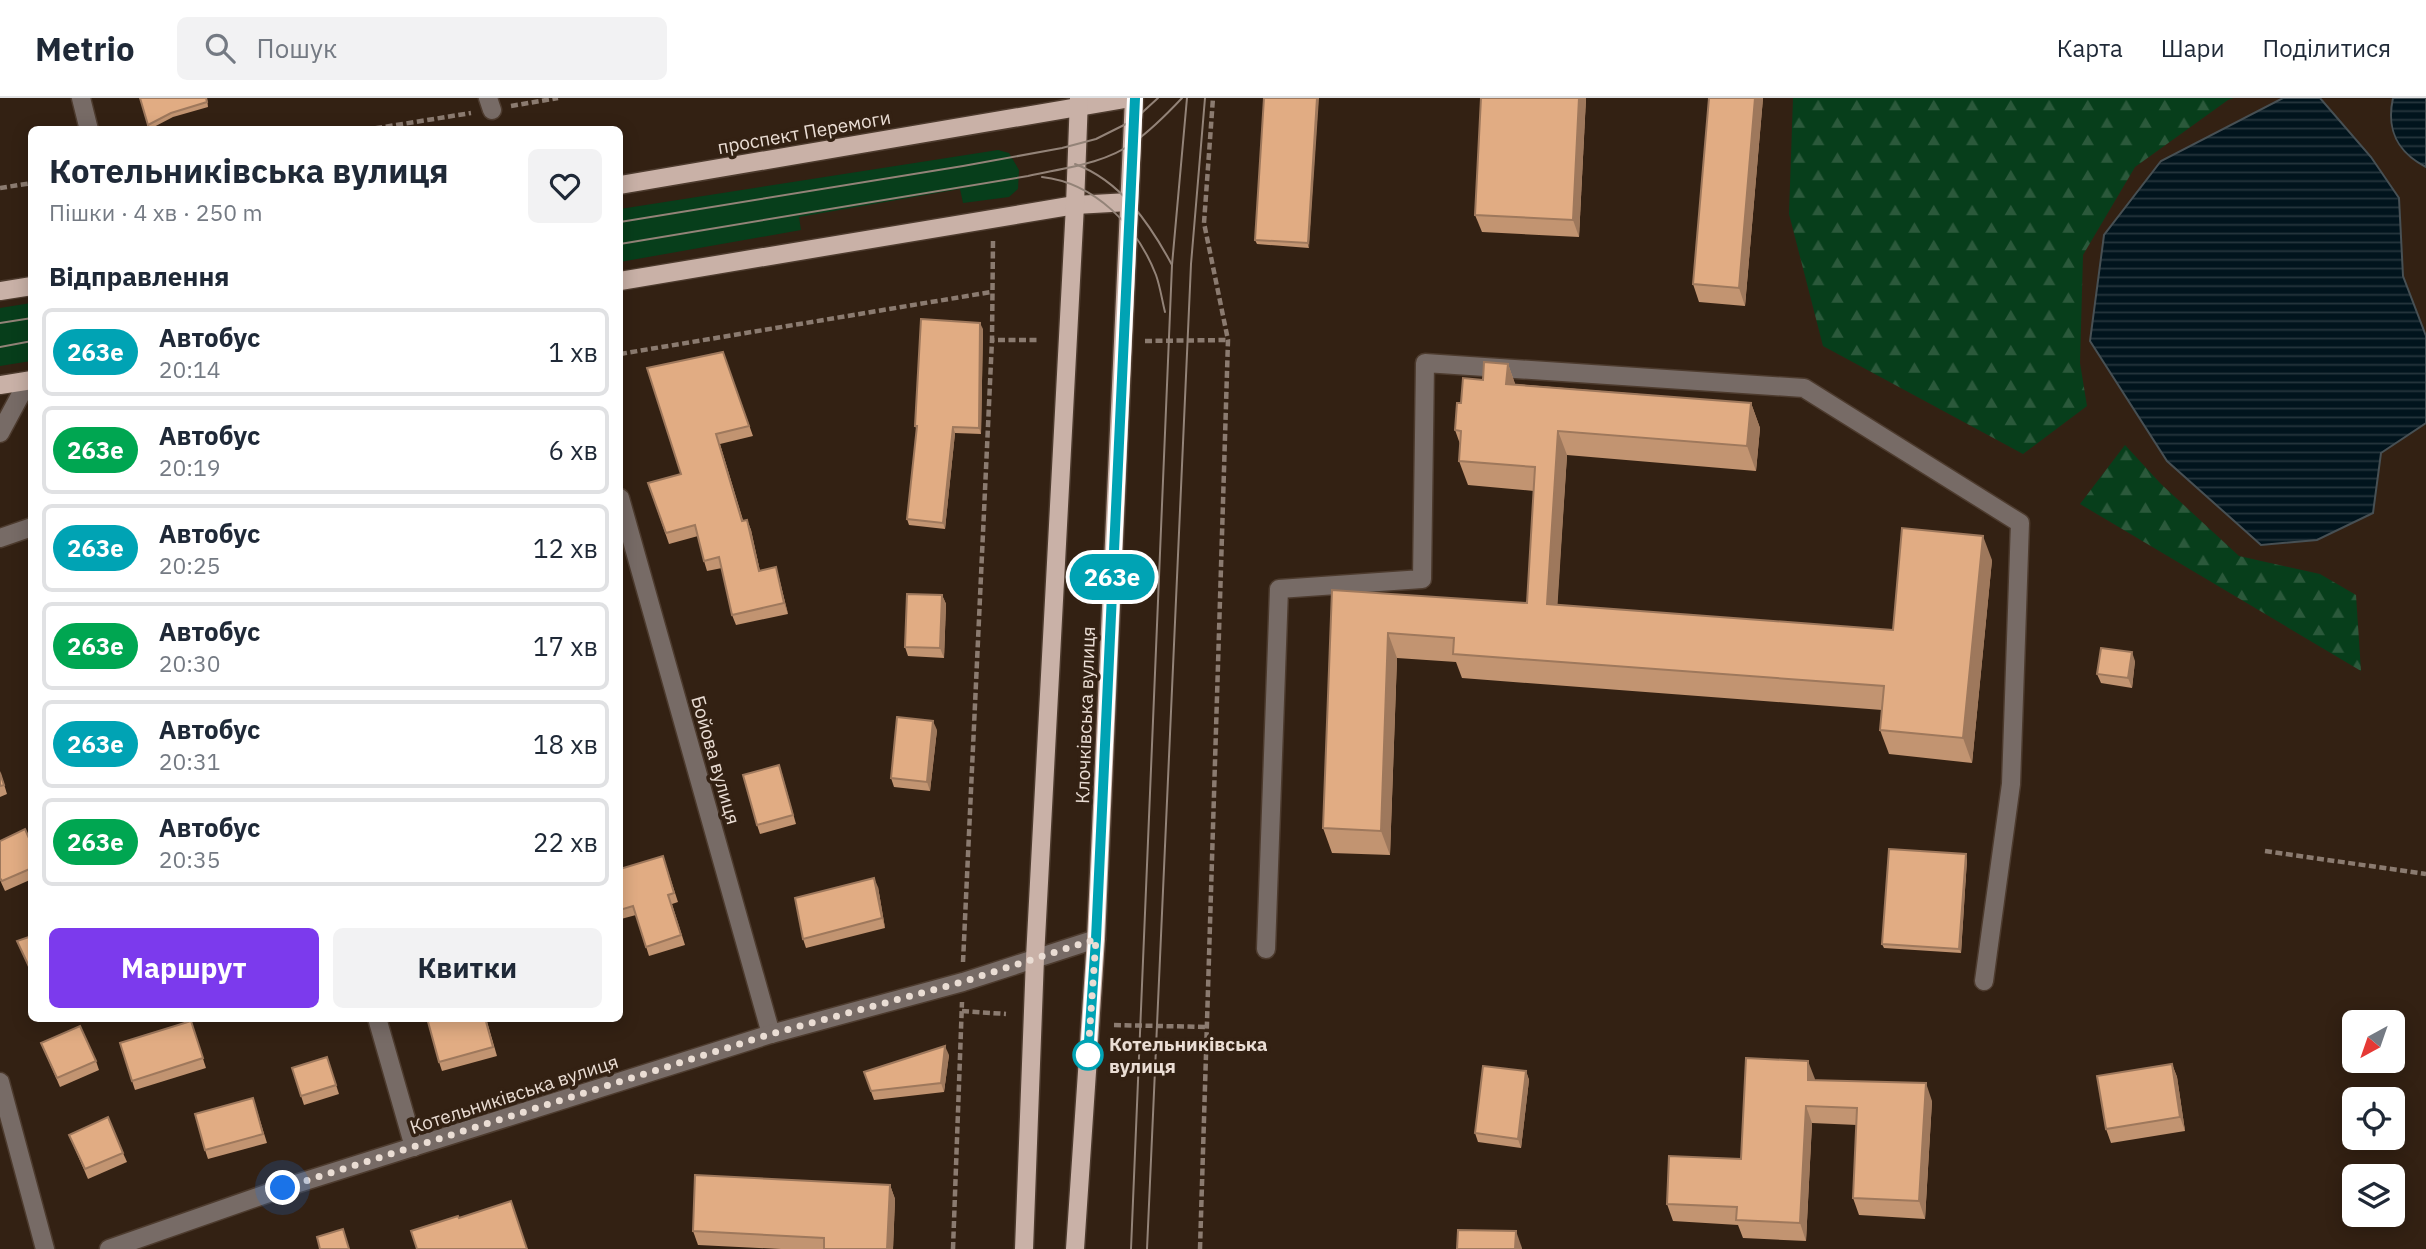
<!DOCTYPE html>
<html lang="uk">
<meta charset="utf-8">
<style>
:root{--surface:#fff;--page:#f2f2f3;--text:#1f2937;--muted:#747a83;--line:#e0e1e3;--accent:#7c3aed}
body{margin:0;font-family:"IBM Plex Sans",sans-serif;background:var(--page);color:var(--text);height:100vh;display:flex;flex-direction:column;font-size:26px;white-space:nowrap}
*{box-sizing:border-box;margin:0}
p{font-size:23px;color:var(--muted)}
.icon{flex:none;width:38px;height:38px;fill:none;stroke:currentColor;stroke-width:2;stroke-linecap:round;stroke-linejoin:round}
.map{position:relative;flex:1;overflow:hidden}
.panel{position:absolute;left:28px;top:28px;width:595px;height:896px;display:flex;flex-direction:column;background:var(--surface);border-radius:10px;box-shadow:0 4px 18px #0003}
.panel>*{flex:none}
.badge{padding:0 14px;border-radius:23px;font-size:24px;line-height:46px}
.needle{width:46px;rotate:220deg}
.tools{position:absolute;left:2342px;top:912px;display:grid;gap:14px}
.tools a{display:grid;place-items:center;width:63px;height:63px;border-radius:10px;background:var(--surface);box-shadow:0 4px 18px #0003;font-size:35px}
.you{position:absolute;width:35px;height:35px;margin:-18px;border:5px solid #fff;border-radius:50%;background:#1a73e8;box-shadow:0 0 0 10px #1a73e833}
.map>.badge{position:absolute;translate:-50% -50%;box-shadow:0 0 0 4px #fff}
h2{padding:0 21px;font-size:26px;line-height:63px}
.round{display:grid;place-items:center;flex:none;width:74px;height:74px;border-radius:10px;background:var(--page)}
.summary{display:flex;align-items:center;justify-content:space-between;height:119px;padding:0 21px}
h1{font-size:33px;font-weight:700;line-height:52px}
.cta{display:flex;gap:14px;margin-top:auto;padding:14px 21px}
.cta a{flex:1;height:80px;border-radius:10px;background:var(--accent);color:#fff;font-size:28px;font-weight:700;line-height:80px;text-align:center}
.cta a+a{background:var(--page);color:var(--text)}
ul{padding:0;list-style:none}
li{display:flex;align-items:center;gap:21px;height:88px;margin:0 14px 10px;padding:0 7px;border:4px solid var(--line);border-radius:10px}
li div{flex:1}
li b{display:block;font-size:26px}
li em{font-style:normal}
li .badge{min-width:77px;font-weight:700;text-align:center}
header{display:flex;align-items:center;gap:42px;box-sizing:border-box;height:98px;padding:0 35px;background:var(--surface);border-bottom:2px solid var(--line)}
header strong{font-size:33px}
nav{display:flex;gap:38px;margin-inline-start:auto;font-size:24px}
.search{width:490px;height:63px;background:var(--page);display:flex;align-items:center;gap:18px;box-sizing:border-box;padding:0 24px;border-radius:10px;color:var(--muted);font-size:26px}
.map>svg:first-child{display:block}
.grass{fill:#073e1b}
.forest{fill:url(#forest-firs)}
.water{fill:url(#water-rules);stroke:#475054;stroke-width:2}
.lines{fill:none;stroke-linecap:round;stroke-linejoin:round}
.minor-casing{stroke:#4d3b2e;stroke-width:21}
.major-casing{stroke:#4d3b2e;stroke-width:21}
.path{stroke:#8b7b70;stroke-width:4.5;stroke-dasharray:7 3.5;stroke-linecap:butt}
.minor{stroke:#776b66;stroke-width:18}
.major{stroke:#c9b1a7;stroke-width:18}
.tram{stroke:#938378;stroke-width:2}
.wall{fill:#c29471}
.shaded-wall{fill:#9e785c}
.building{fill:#e1ac83;stroke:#9e785c;stroke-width:2}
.line-casing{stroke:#fff;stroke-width:16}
.line{stroke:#00a3b4;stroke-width:10}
.walk{stroke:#eaddd4;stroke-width:7;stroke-dasharray:0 12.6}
.stop-dot{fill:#fff;stroke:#00a3b4;stroke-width:3.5}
.labels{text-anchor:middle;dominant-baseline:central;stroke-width:7;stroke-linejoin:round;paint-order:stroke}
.street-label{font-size:19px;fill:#eaddd4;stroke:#332113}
.stop-label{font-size:19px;font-weight:bold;fill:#eaddd4;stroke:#332113;text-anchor:start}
</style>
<header>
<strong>Metrio</strong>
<div class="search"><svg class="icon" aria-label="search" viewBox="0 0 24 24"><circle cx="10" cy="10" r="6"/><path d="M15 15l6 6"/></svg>Пошук</div>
<nav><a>Карта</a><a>Шари</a><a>Поділитися</a></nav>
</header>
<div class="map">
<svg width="2426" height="1151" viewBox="0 0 2426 1151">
<defs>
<pattern id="forest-firs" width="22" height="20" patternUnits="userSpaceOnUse" patternTransform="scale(1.75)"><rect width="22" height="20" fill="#073e1b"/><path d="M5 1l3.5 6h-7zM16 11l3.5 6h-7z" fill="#2b593b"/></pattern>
<pattern id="water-rules" width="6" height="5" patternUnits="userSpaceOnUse" patternTransform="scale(1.75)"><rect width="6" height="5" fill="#01141d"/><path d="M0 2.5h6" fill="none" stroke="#26363d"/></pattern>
</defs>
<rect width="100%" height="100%" fill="#332113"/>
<g class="grass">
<path d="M998,52l11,3 10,17 -1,19 -9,8 -46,6 -3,-14 -161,28 2,13 -181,32v-53z"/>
<path d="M31,205v58l-31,5v-58z"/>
</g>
<g class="forest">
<path d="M1793,0h441l-6,2 -93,67 -52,88 -3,108 7,43 -64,48 -200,-108 -34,-132z"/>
<path d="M2125,347l36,39 78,72 81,18 36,21 5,76 -281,-167z"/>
</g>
<g class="water">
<path d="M2283,0h37l51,59 28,41 4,78 23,60v87l-45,30 -8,60 -56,27 -56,5 -94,-84 -77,-120 14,-106 57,-74z"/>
<path d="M2393,0h33v69c-29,-15 -40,-37 -33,-69z"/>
</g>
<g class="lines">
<g class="minor-casing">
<g id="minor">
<path d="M81,0l8,32"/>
<path d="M488,0l4,12"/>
<path d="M0,335l28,-52"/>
<path d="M620,400l151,536"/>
<path d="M0,440l32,-11"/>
<path d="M1266,851l13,-360 143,-10 3,-216 379,25 216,135 -9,261 -27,197"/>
<path d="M377,920l37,129"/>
<path d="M0,984l45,167"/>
<path d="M109,1151l174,-61 488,-154 192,-52 133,-43"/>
</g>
</g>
<g class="major-casing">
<g id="major">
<path d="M620,87l511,-87"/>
<path d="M620,183l455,-76 54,-3"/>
<path d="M0,193l32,-5"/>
<path d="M0,287l32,-5"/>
<path d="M1024,1151l11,-291 40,-753 4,-107"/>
<path d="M1075,1151l21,-310 38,-841"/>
</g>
</g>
<g class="path">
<path d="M511,8l47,-8"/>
<path d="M365,32l106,-17"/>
<path d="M0,90l32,-5"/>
<path d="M993,143l-1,99h45"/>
<path d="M1145,243l83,-1"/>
<path d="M620,256l371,-62"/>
<path d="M2265,753l161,23"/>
<path d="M963,864l29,-622"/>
<path d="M962,913l44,3"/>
<path d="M1114,927l92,2"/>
<path d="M953,1151l9,-247"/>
<path d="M1200,1151l28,-909 -24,-117 9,-125"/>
</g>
<use href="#minor" class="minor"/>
<use href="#major" class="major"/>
<g class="tram">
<path d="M1075,66c46,17 75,60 97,101"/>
<path d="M1042,79c53,6 95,49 114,98 4,11 6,25 9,37"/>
<path d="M620,124l343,-56 99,-18 34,-9 38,-19 24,-22"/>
<path d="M620,146l408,-68c35,-8 76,-12 105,-33 18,-13 34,-29 49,-45"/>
<path d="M0,225l32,-5"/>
<path d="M0,249l32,-6"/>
<path d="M1131,1151l41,-984 15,-167"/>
<path d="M1147,1151l44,-985 14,-166"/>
</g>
</g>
<g class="wall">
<path d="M140,0h67l1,9 -35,10 -23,12z"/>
<path d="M1264,0l45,150 -52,-4 -2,-4z"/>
<path d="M1586,0l-7,139 -97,-5 -7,-17z"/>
<path d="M1709,0h54l-18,208 -46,-4 -6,-18z"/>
<path d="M983,231l-2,105 -26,-1 -10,96 -36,-4 -2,-6 10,-89 -2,-4z"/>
<path d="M723,254l30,84 -33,8 23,76h4l4,10 9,41 16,-4 3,11 9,36 -52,11 -4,-10 -10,-47 -15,3 -3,-10 -6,-25 -29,8 -21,-61 33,-9z"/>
<path d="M1508,266l7,20 236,19 9,25 -4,43 -189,-16 -10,150 336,25 99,-70 -20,203 -83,-9 -9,-24 2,-20 -420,-32 -6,-16 -59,-4 -7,197 -58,-2 -9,-25 9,-238 195,13 7,-112 -66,-6 -9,-24 1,-17 -5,-14 6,-27 22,-23z"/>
<path d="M942,497l4,9 -2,54 -36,-2 -3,-9z"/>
<path d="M2135,563l-3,27 -31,-5 -4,-9z"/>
<path d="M937,632l-7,61 -36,-4 -3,-9z"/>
<path d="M0,673l7,23 -7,3z"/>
<path d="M782,676l14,50 -36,10 -3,-9z"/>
<path d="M0,743l32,4v34l-27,12 -5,-11z"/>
<path d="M1967,761l-6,94 -77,-5 -2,-4z"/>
<path d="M666,767l12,37 -6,2 13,41 -36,11 -13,-41 -15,4 -1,-4v-46z"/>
<path d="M878,789l7,41 -79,20 -3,-9z"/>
<path d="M486,920l11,38 -55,15 -3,-9z"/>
<path d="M191,923l15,47 -71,22 -3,-9z"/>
<path d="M41,945l55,18 3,9 -39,17z"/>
<path d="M949,957l-5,37 -70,8 -10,-28z"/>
<path d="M327,959l12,37 -35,11 -3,-9z"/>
<path d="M2172,966l5,13 8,54 -74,12 -5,-14z"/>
<path d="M1526,973l3,9 -8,68 -43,-6 -3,-9z"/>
<path d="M1815,981v1l117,21 -7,118 -66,-4 -6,-17 4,-73 -45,-2 -6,118 -63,-3 -5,-13 -65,-4 -6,-17 74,-45z"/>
<path d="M253,1000l14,45 -59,16 -3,-9z"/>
<path d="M69,1037l54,18 4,9 -39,17z"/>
<path d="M890,1087l5,14 -2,50h-112l-83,-4 -5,-14z"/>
</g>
<g class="shaded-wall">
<path d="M1317,0h2l-10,150 -1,-5z"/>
<path d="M1579,0h7l-7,139 -6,-17z"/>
<path d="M1755,0h8l-18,208 -6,-18z"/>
<path d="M980,225l3,6 -2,105 -2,-6z"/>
<path d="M1508,266l9,25 -11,-5z"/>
<path d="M1751,305l9,25 -4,43 -9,-25z"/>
<path d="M953,329l2,6 -10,96 -2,-6z"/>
<path d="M1558,333l9,24 -11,174 -9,-25z"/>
<path d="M747,422l4,10 11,51 -3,-10z"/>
<path d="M1983,438l9,24 -20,203 -9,-25z"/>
<path d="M776,469l3,11 9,36 -4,-11z"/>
<path d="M942,497l4,9 -2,54 -4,-10z"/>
<path d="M1388,535l9,25 -7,197 -9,-24z"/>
<path d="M2132,554l3,9 -3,27 -4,-10z"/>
<path d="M933,623l4,9 -7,61 -3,-9z"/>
<path d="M1966,756l1,5 -6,94 -2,-4z"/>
<path d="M874,780l4,9 7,41 -3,-10z"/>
<path d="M945,948l4,9 -5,37 -3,-9z"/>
<path d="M1808,963l7,18 -1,18 -6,-17z"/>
<path d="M2172,966l5,13 8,54 -5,-14z"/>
<path d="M1526,973l3,9 -8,68 -3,-9z"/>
<path d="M1926,985l6,18 -7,118 -6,-18z"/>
<path d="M1806,1008l6,17 -6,118 -6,-18z"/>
<path d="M890,1087l5,14 -2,50h-6z"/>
<path d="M1516,1133l6,17v1h-7z"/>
</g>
<g class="building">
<path d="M140,0h66l1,4 -36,11 -23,12z"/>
<path d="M1264,0h53l-9,145 -53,-3z"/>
<path d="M1481,0h98l-6,122 -98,-5z"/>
<path d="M1709,0h46l-16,190 -46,-4z"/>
<path d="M921,221l59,4 -1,105 -26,-1 -10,96 -36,-4 10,-93h-2z"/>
<path d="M723,254l26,74 -33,8 26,87 5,-1 12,51 17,-4 8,36 -52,12 -13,-58 -15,4 -9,-36 -29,8 -18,-50 33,-9 -34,-106z"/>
<path d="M1484,264l24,2 -2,20 245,19 -4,43 -189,-15 -11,173 346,26 9,-102 81,8 -20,202 -83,-8 4,-44 -431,-32 1,-16 -66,-5 -7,198 -58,-3 9,-238 195,13 8,-136 -76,-6 2,-30 -6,-1 2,-27h4l2,-25 20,2z"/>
<path d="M907,496l35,1 -2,53 -35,-1z"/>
<path d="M2101,550l31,4 -4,26 -31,-4z"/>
<path d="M897,619l36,4 -6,61 -36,-4z"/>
<path d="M779,667l14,50 -36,10 -14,-50z"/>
<path d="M0,675l4,12 -4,1z"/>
<path d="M25,731l7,16v23l-30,13 -2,-3v-37z"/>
<path d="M1889,751l77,5 -7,95 -77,-5z"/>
<path d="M663,758l11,37 -6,2 13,40 -35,12 -13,-41 -13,4v-41z"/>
<path d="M874,780l8,40 -79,21 -8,-41z"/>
<path d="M32,838v37l-15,-32z"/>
<path d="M427,920h58l8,29 -54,15z"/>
<path d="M191,923l12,37 -71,23 -12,-38z"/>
<path d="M80,928l16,35 -39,17 -16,-35z"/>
<path d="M945,948l-4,37 -70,8 -7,-19z"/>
<path d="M327,959l9,28 -35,11 -9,-28z"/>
<path d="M1746,960l62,3v19l118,3 -7,118 -66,-3 4,-90 -51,-2 -6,117 -64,-3 1,-13 -70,-3 2,-48 72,3z"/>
<path d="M2172,966l8,53 -74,12 -9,-53z"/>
<path d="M1483,968l43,5 -8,68 -43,-6z"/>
<path d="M253,1000l10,36 -58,16 -10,-36z"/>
<path d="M108,1019l15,36 -38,16 -16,-34z"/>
<path d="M695,1077l195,10 -3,64h-63v-11l-131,-7z"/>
<path d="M511,1103l16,48h-110l-6,-18 47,-15 1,2z"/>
<path d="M343,1131l6,20h-29l-3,-12z"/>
<path d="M1458,1132l58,1 -1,18h-58z"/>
</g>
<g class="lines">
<g class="line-casing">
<path id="line" d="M1088,958l8,-117 39,-841"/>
</g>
<use href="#line" class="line"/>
<path class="walk" d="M283,1090l488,-154 191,-52 134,-43 -8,116"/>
</g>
<circle class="stop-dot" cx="1088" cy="957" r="14"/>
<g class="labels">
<g class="street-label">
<text transform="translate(804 34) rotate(-10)">проспект Перемоги</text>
<text transform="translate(1085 617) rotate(-88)">Клочківська вулиця</text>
<text transform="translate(716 662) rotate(74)">Бойова вулиця</text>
<text transform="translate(514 996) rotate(-18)">Котельниківська вулиця</text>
</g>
<g class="stop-label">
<text x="1109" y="946">Котельниківська<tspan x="1109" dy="22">вулиця</tspan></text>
</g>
</g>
</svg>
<div class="tools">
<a><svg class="needle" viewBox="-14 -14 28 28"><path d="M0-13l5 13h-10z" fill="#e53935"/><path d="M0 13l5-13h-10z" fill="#747a83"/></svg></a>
<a><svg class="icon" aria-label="locate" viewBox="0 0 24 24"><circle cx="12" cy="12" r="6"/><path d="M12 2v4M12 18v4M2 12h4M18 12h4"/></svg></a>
<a><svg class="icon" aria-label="layers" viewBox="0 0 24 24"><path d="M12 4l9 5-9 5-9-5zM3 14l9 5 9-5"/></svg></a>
</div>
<div class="you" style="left:283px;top:1090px"></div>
<b class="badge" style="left:1112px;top:479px;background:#00a3b4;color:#fff">263е</b>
<section class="panel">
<div class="summary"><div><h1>Котельниківська вулиця</h1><p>Пішки · 4 хв · 250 m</p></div><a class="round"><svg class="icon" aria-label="heart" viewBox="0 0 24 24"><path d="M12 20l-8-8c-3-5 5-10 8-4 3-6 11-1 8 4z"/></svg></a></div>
<h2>Відправлення</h2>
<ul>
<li><span class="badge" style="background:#00a3b4;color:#fff">263е</span><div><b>Автобус</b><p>20:14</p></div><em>1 хв</em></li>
<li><span class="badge" style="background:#00a651;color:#fff">263e</span><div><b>Автобус</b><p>20:19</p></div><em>6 хв</em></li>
<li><span class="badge" style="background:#00a3b4;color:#fff">263е</span><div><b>Автобус</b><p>20:25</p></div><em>12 хв</em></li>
<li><span class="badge" style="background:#00a651;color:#fff">263e</span><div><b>Автобус</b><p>20:30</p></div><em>17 хв</em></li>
<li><span class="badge" style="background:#00a3b4;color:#fff">263е</span><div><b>Автобус</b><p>20:31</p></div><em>18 хв</em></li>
<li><span class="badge" style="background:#00a651;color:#fff">263e</span><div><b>Автобус</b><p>20:35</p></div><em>22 хв</em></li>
</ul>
<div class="cta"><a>Маршрут</a><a>Квитки</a></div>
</section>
</div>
